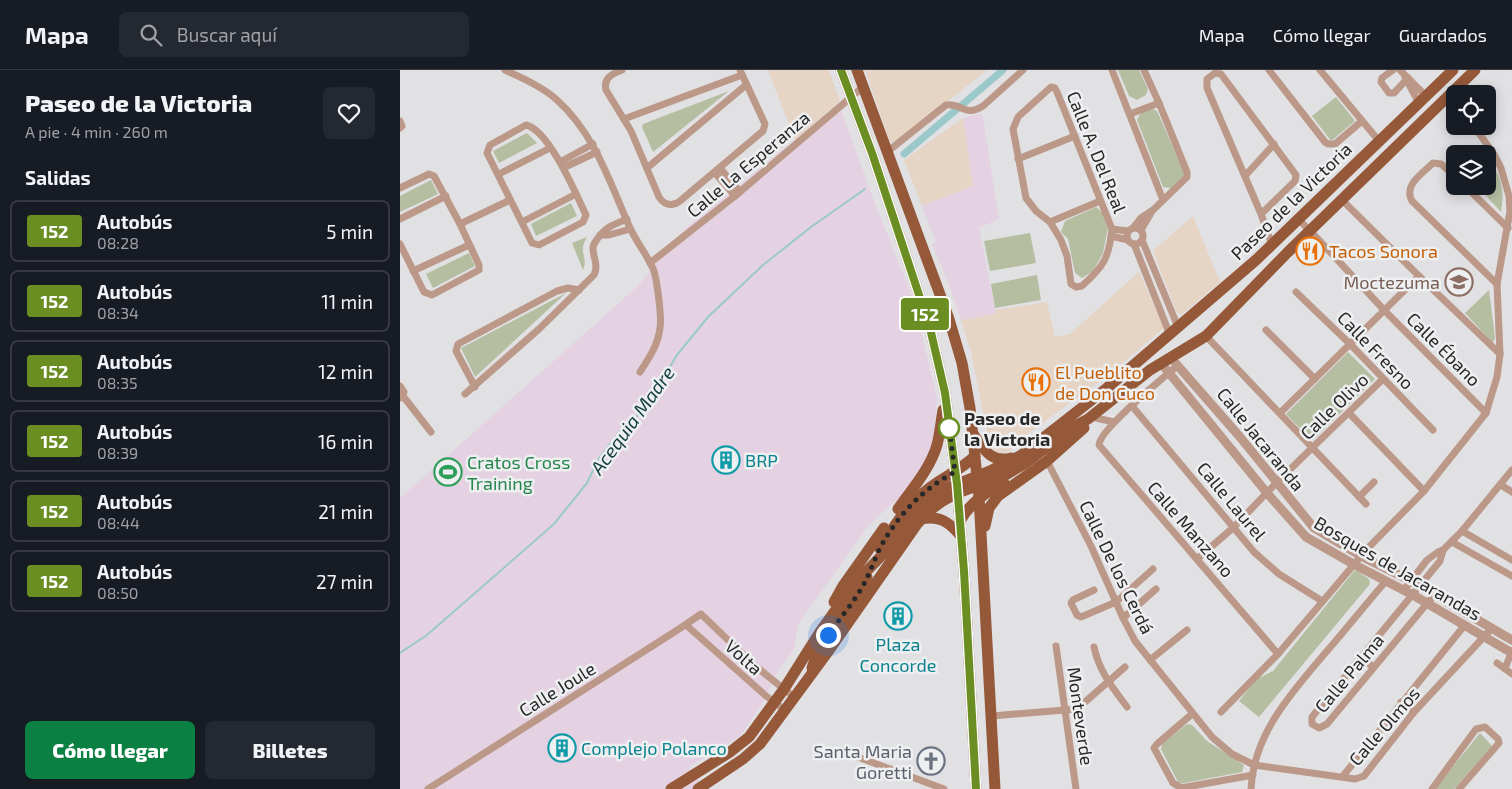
<!DOCTYPE html>
<html lang="es">
<meta charset="utf-8">
<style>
:root{--surface:#171b24;--page:#242831;--text:#f1f3f6;--muted:#9ea1a6;--line:#363941;--accent:#0b8043}
body{margin:0;font-family:"Exo 2",sans-serif;background:var(--page);color:var(--text);height:100vh;display:flex;flex-direction:column;font-size:19px;white-space:nowrap}
*{box-sizing:border-box;margin:0}
p{font-size:16px;color:var(--muted)}
.icon{flex:none;width:28px;height:28px;fill:none;stroke:currentColor;stroke-width:2;stroke-linecap:round;stroke-linejoin:round}
.map{position:relative;flex:1;overflow:hidden}
.panel{display:flex;flex-direction:column;background:var(--surface);width:400px}
.panel>*{flex:none}
.badge{padding:0 10px;border-radius:4px;font-size:18px;line-height:32px}
.tools{position:absolute;left:1046px;top:15px;display:grid;gap:10px}
.tools a{display:grid;place-items:center;width:50px;height:50px;border-radius:8px;background:var(--surface);box-shadow:0 2px 12px #0003;font-size:25px}
.you{position:absolute;width:25px;height:25px;margin:-12px;border:4px solid #fff;border-radius:50%;background:#1a73e8;box-shadow:0 0 0 8px #1a73e833}
.map>.badge{position:absolute;translate:-50% -50%;box-shadow:0 0 0 2px #fff}
h2{padding:0 25px;font-size:19px;line-height:45px}
.round{display:grid;place-items:center;flex:none;width:52px;height:52px;border-radius:8px;background:var(--page)}
.headline{display:flex;align-items:center;justify-content:space-between;height:85px;padding:0 25px}
h1{font-size:24px;font-weight:800;line-height:38px}
.button{display:flex;gap:10px;margin-top:auto;padding:10px 25px}
.button a{flex:1;height:58px;border-radius:8px;background:var(--accent);color:#fff;font-size:20px;font-weight:800;line-height:58px;text-align:center}
.button a+a{background:var(--page);color:var(--text)}
ul{padding:0;list-style:none}
li{display:flex;align-items:center;gap:15px;height:62px;margin:0 10px 8px;padding:0 15px;border:2px solid var(--line);border-radius:8px}
li div{flex:1}
li b{display:block;font-size:19px}
li em{font-style:normal}
li .badge{min-width:55px;font-weight:700;text-align:center}
header{display:flex;align-items:center;gap:30px;box-sizing:border-box;height:70px;padding:0 25px;background:var(--surface);border-bottom:1px solid var(--line)}
header strong{font-size:24px}
nav{display:flex;gap:28px;margin-inline-start:auto;font-size:18px}
.search{width:350px;height:45px;background:var(--page);display:flex;align-items:center;gap:12px;box-sizing:border-box;padding:0 18px;border-radius:8px;color:var(--muted);font-size:19px}
main{display:flex;flex:1;min-height:0}
.map>svg:first-child{display:block}
.commercial{fill:#e6d4c4}
.industrial{fill:#e4d1e1}
.green{fill:#b5bea1}
.lines{fill:none;stroke-linecap:round;stroke-linejoin:round}
.stream{stroke:#9bc9c9;stroke-width:2}
.canal{stroke:#9bc9c9;stroke-width:7}
.minor{stroke:#bb9887;stroke-width:7}
.tertiary{stroke:#bb9887;stroke-width:9}
.primary{stroke:#955939;stroke-width:11}
.line-casing{stroke:#fff;stroke-width:11}
.line{stroke:#6b8e23;stroke-width:8}
.walk{stroke:#282829;stroke-width:5;stroke-dasharray:0 9}
.stop-dot{fill:#fff;stroke:#6b8e23;stroke-width:2.5}
.labels{text-anchor:middle;dominant-baseline:central;stroke-width:5;stroke-linejoin:round;paint-order:stroke}
.street-label{font-size:18px;fill:#282829;stroke:#eeeff1}
.food-label{font-size:18px;fill:#c56008;stroke:#eeeff1;text-anchor:start}
.education-label{font-size:18px;fill:#785e54;stroke:#eeeff1;text-anchor:end}
.stop-label{font-size:18px;font-weight:bold;fill:#282829;stroke:#eeeff1;text-anchor:start}
.culture-label{font-size:18px;fill:#0d838f;stroke:#eeeff1;text-anchor:start}
.leisure-label{font-size:18px;fill:#27864d;stroke:#eeeff1;text-anchor:start}
.worship-label{font-size:18px;fill:#5b616d;stroke:#eeeff1;text-anchor:end}
.water-label{font-size:19px;font-style:italic;fill:#113d3e;stroke:#eeeff1}
</style>
<header>
<strong>Mapa</strong>
<div class="search"><svg class="icon" aria-label="search" viewBox="0 0 24 24"><circle cx="10" cy="10" r="6"/><path d="M15 15l6 6"/></svg>Buscar aquí</div>
<nav><a>Mapa</a><a>Cómo llegar</a><a>Guardados</a></nav>
</header>
<main>
<section class="panel">
<div class="headline"><div><h1>Paseo de la Victoria</h1><p>A pie · 4 min · 260 m</p></div><a class="round"><svg class="icon" aria-label="heart" viewBox="0 0 24 24"><path d="M12 20l-8-8c-3-5 5-10 8-4 3-6 11-1 8 4z"/></svg></a></div>
<h2>Salidas</h2>
<ul>
<li><span class="badge" style="background:#6b8e23;color:#fff">152</span><div><b>Autobús</b><p>08:28</p></div><em>5 min</em></li>
<li><span class="badge" style="background:#6b8e23;color:#fff">152</span><div><b>Autobús</b><p>08:34</p></div><em>11 min</em></li>
<li><span class="badge" style="background:#6b8e23;color:#fff">152</span><div><b>Autobús</b><p>08:35</p></div><em>12 min</em></li>
<li><span class="badge" style="background:#6b8e23;color:#fff">152</span><div><b>Autobús</b><p>08:39</p></div><em>16 min</em></li>
<li><span class="badge" style="background:#6b8e23;color:#fff">152</span><div><b>Autobús</b><p>08:44</p></div><em>21 min</em></li>
<li><span class="badge" style="background:#6b8e23;color:#fff">152</span><div><b>Autobús</b><p>08:50</p></div><em>27 min</em></li>
</ul>
<div class="button"><a>Cómo llegar</a><a>Billetes</a></div>
</section>
<div class="map">
<svg width="1112" height="719" viewBox="0 0 1112 719">
<rect width="100%" height="100%" fill="#e1e1e4"/>
<g class="commercial">
<path d="M368,0h61l11,31 -45,39z"/>
<path d="M465,0h122l-88,70 -9,2z"/>
<path d="M563,48l11,68 -52,20 -18,-46z"/>
<path d="M793,146l27,66 -39,33 -5,-4 -23,-60z"/>
<path d="M739,202l25,56 -54,46 -99,72v5l-11,2 -4,-1 -3,-3 -1,-6 -3,-1 -18,-90 -10,-32 35,-6 -1,-4 52,-8 8,35 15,-3z"/>
</g>
<g class="industrial">
<path d="M439,34l33,92 42,105 23,97 -2,30 -5,26 -21,36 -32,27 -11,12 -68,95 -4,25 -19,27 -13,28 -22,32 -51,31 15,22h-304v-291l238,-212 47,-57z"/>
<path d="M582,43l17,106 -20,9 17,86 -35,6 -13,-38 -16,-38 4,-2 -14,-36 51,-20 -10,-68z"/>
</g>
<g class="green">
<path d="M718,0h21l9,19 -2,6 -9,5 -8,-4z"/>
<path d="M329,21l-76,61 -11,-25 1,-3z"/>
<path d="M936,27l19,24 -24,20 -19,-25z"/>
<path d="M751,38l6,3 28,63 -14,14 -8,-1 -26,-67c3,-7 7,-11 14,-12z"/>
<path d="M127,63l10,10 -38,20 -6,-12z"/>
<path d="M1090,89c11,19 15,30 11,53l-24,-26h11v-25z"/>
<path d="M31,110l7,14 -38,18v-16z"/>
<path d="M171,133l6,13 -41,20 -5,-12z"/>
<path d="M696,137l6,5 6,16 -5,25 -10,18 -11,7 -7,-5 -7,-34 -7,-7 4,-11z"/>
<path d="M630,163l6,30 -46,8 -6,-30z"/>
<path d="M187,167c-10,16 2,20 -4,33l-11,-27z"/>
<path d="M69,183l6,13 -42,22 -7,-14z"/>
<path d="M637,205l4,25 -46,8 -4,-24z"/>
<path d="M1089,220l6,47 -2,6 -28,-30z"/>
<path d="M166,223l-91,84 -14,-29z"/>
<path d="M948,282l27,27 -63,62 -26,-27z"/>
<path d="M954,501h3l12,8 1,5 -111,133 -20,-16 18,-22 16,-8z"/>
<path d="M787,654l5,1 15,16 37,24 -2,7 -63,12 -18,-35 1,-5z"/>
<path d="M1080,663l12,13 -38,43h-19z"/>
</g>
<g class="lines">
<path class="stream" d="M0,583l27,-18 127,-111 33,-41 12,-25 22,-28 16,-14 13,-16 27,-45 31,-38 55,-52 48,-38 54,-38"/>
<path class="canal" d="M504,84l99,-84"/>
<g class="minor">
<path d="M105,0c17,8 38,17 52,30 38,34 53,83 73,128 7,15 18,28 24,43 3,10 8,47 6,57 -2,17 -11,30 -20,44"/>
<path d="M222,0c-10,4 -19,8 -16,20l25,41 28,66c5,8 13,10 21,4l83,-70 2,-7 -25,-54"/>
<path d="M712,0l51,130"/>
<path d="M869,0l56,72 3,2h7l27,-23"/>
<path d="M920,0l59,71"/>
<path d="M993,0l-11,8 -1,4 8,11h5l14,-15"/>
<path d="M1000,0l26,26"/>
<path d="M1005,7l14,26"/>
<path d="M651,17l4,1 2,4 55,137c-3,29 -8,37 -30,57l-6,1 -5,-3 -4,-28 -6,-16 -11,-18 -14,-11 -10,-13 -13,-69 5,-12z"/>
<path d="M1046,29l9,7"/>
<path d="M730,44l29,-11"/>
<path d="M224,49l118,-44"/>
<path d="M0,51l2,5 -2,2"/>
<path d="M126,55c23,5 50,69 60,90l-3,7 -44,23 -7,-2 -45,-90 3,-8z"/>
<path d="M487,82l59,-47c15,-3 18,13 37,1l40,-36"/>
<path d="M618,89l57,-23"/>
<path d="M160,92l33,-18"/>
<path d="M163,98l34,-16"/>
<path d="M247,98l99,-83"/>
<path d="M320,98l20,24"/>
<path d="M315,103l20,23"/>
<path d="M99,104l51,-26"/>
<path d="M845,106l29,-32"/>
<path d="M1055,106l-14,-12 -8,-1c-11,11 -30,22 -21,38l85,83"/>
<path d="M1065,116l43,42"/>
<path d="M0,118l29,-14 5,2 26,48 19,41v5l-47,25 -8,-3 -24,-48"/>
<path d="M942,130l77,76 81,78"/>
<path d="M861,144l34,-33 1,-6 -75,-101 -6,-1 -8,6v9l54,126 11,31"/>
<path d="M0,149l46,-23"/>
<path d="M899,150l19,19 67,72 101,102"/>
<path d="M122,152l54,-28"/>
<path d="M650,152l50,-21"/>
<path d="M60,154l50,-24"/>
<circle cx="735" cy="166" r="8"/>
<path d="M733,158l8,-10 12,-8 34,-33v-5l-28,-69 -15,-33"/>
<path d="M712,159l16,2"/>
<path d="M741,160l10,-17"/>
<path d="M200,165h9l21,-6"/>
<path d="M711,166l17,4"/>
<path d="M742,170l36,87"/>
<path d="M734,174l36,91"/>
<path d="M250,193l85,-67 128,-109"/>
<path d="M13,201l56,-26"/>
<path d="M896,222l54,52 83,86"/>
<path d="M866,260l49,49"/>
<path d="M806,266l160,168"/>
<path d="M777,296c-14,12 -78,64 -78,79l179,209"/>
<path d="M0,316l4,6 -4,6"/>
<path d="M75,317l-19,-36 2,-7 99,-53 11,-3 11,2"/>
<path d="M65,324l74,-65 55,-54c5,-10 -1,-17 -1,-27 0,-4 3,-7 5,-10 8,-11 16,-14 29,-19"/>
<path d="M3,326l28,36"/>
<path d="M732,336l122,146 25,22 43,27"/>
<path d="M880,343l139,-137"/>
<path d="M949,343l75,78"/>
<path d="M696,348l18,4"/>
<path d="M647,391l44,85 32,72 12,23 77,96 20,17 22,11 101,14 9,-3 50,-64 78,-84"/>
<path d="M1101,415l11,7"/>
<path d="M959,427l15,-15"/>
<path d="M1062,461l50,29"/>
<path d="M1052,472l60,34"/>
<path d="M797,489l37,-32 43,-45 106,-103"/>
<path d="M694,520l-21,10 -2,3 6,12 4,2 35,-15 37,-33"/>
<path d="M1004,520l23,-30 11,-8 5,-2 19,-19 50,-61"/>
<path d="M1034,525l-107,129 -8,4 -7,-4v-7l128,-156 3,-11"/>
<path d="M723,548l33,-29"/>
<path d="M286,555l80,71 19,14"/>
<path d="M656,576l20,143"/>
<path d="M694,577c5,24 18,40 33,60"/>
<path d="M961,587l12,10"/>
<path d="M750,590l37,-30"/>
<path d="M1097,593l15,11"/>
<path d="M1105,598l7,-17"/>
<path d="M1001,632l13,10"/>
<path d="M821,642l57,-58 90,-106 56,-57 62,-78 11,-36 3,-23 -3,-70 13,-73 -1,-15 -8,-28 -6,-12 -21,-30"/>
<path d="M792,644l-35,30 -3,4 19,35 8,5 72,-13"/>
<path d="M592,646l85,-7 48,-42"/>
<path d="M447,683l97,36"/>
<path d="M943,706l121,-150"/>
<path d="M28,719l251,-160 22,-15 53,51 40,32"/>
<path d="M851,719c2,-55 42,-98 76,-138 20,-23 39,-47 59,-70"/>
<path d="M1032,719l44,-60 9,-2 13,12 1,4 -40,46"/>
</g>
<g class="tertiary">
<path d="M771,288l69,79 74,91 47,28 50,25 101,59"/>
<path d="M761,293l106,130 39,44 49,28 58,30 99,58"/>
</g>
<g class="primary">
<path d="M441,0l31,83 58,175 15,65 12,91 7,87 12,218"/>
<path d="M457,0l92,249 13,44 8,45 9,89 16,292"/>
<path d="M573,364c11,15 17,29 38,24"/>
<path d="M498,439c14,-20 32,-40 39,-64 3,-11 4,-24 6,-35"/>
<path d="M521,449c18,-4 28,3 39,16"/>
<path d="M560,451c10,-18 25,-29 44,-38"/>
<path d="M585,456l4,-18 9,-12 49,-35 37,-33"/>
<path d="M480,479c13,-22 27,-44 48,-60 15,-12 33,-19 47,-33"/>
<path d="M434,532l9,-16 41,-58"/>
<path d="M412,598l7,-20 48,-71"/>
<path d="M271,719l59,-37 19,-15 35,-48 36,-57 35,-49 34,-35 35,-44 21,-15 47,-19 28,-14 87,-68 149,-128 197,-190"/>
<path d="M298,719l45,-30 17,-15 67,-91 90,-129 12,-13 12,-9 16,-9 45,-16 22,-13 51,-38 13,-7 62,-49 56,-34 82,-84 187,-182"/>
</g>
</g>
<g class="lines">
<g class="line-casing">
<path id="line" d="M441,0l31,83 58,175 15,65 12,91 7,87 12,218"/>
</g>
<use href="#line" class="line"/>
<path class="walk" d="M428,565c12,-17 27,-34 37,-53 5,-10 9,-21 14,-32 17,-33 42,-60 76,-78l-6,-46v2"/>
</g>
<defs>
<g id="restaurant-ring" transform="scale(1.4375)"><circle r="9.5" fill="#eeeff1" stroke="#e8710a" stroke-width="1.5"/><path d="M-5-6h1v4h1v-4h1v4h1v-4h1v5L-1.5 .5V6h-2V.5L-5-1ZM5-6V6H3V1.5H1.5Q1.5-4 5-6Z" fill="#e8710a"/></g>
<g id="school-ring" transform="scale(1.4375)"><circle r="9.5" fill="#eeeff1" stroke="#8d6e63" stroke-width="1.5"/><path d="M0-5L7-2L0 1L-7-2ZM-4 1L0 2.5L4 1V4Q0 6-4 4Z" fill="#8d6e63"/></g>
<g id="building-ring" transform="scale(1.4375)"><circle r="9.5" fill="#eeeff1" stroke="#0f9aa8" stroke-width="1.5"/><path d="M-4-6H4V6H1V3H-1V6H-4ZM-2.5-4.3h1.7v1.8h-1.7ZM.8-4.3h1.7v1.8H.8ZM-2.5-1h1.7V.8h-1.7ZM.8-1h1.7V.8H.8Z" fill="#0f9aa8"/></g>
<g id="stadium-ring" transform="scale(1.4375)"><circle r="9.5" fill="#eeeff1" stroke="#2e9e5b" stroke-width="1.5"/><path d="M0-5a6.5 5 0 1 0 0 10a6.5 5 0 1 0 0-10ZM-3.5-1.8h7v3.6h-7Z" fill="#2e9e5b"/></g>
<g id="church-ring" transform="scale(1.4375)"><circle r="9.5" fill="#eeeff1" stroke="#6b7280" stroke-width="1.5"/><path d="M-1.2-6h2.4v3.5h3.3v2.4h-3.3V6h-2.4V-.1h-3.3v-2.4h3.3Z" fill="#6b7280"/></g>
</defs>
<g fill-rule="evenodd">
<use href="#restaurant-ring" x="910" y="181"/>
<use href="#school-ring" x="1059" y="212"/>
<use href="#restaurant-ring" x="636" y="312"/>
<use href="#building-ring" x="326" y="390"/>
<use href="#stadium-ring" x="48" y="402"/>
<use href="#building-ring" x="498" y="546"/>
<use href="#building-ring" x="162" y="678"/>
<use href="#church-ring" x="531" y="691"/>
</g>
<circle class="stop-dot" cx="549" cy="358" r="10"/>
<g class="labels">
<g class="street-label">
<text transform="translate(697 82) rotate(68)">Calle A. Del Real</text>
<text transform="translate(348 94) rotate(-40)">Calle La Esperanza</text>
<text transform="translate(891 131) rotate(-44)">Paseo de la Victoria</text>
<text transform="translate(1044 279) rotate(45)">Calle Ébano</text>
<text transform="translate(976 280) rotate(46)">Calle Fresno</text>
<text transform="translate(934 336) rotate(-44)">Calle Olivo</text>
<text transform="translate(861 369) rotate(51)">Calle Jacaranda</text>
<text transform="translate(832 431) rotate(50)">Calle Laurel</text>
<text transform="translate(791 459) rotate(49)">Calle Manzano</text>
<text transform="translate(717 497) rotate(64)">Calle De los Cerdá</text>
<text transform="translate(998 498) rotate(30)">Bosques de Jacarandas</text>
<text transform="translate(344 587) rotate(42)">Volta</text>
<text transform="translate(949 603) rotate(-50)">Calle Palma</text>
<text transform="translate(157 619) rotate(-32)">Calle Joule</text>
<text transform="translate(681 646) rotate(82)">Monteverde</text>
<text transform="translate(984 656) rotate(-49)">Calle Olmos</text>
</g>
<g class="food-label">
<text x="929" y="181">Tacos Sonora</text>
<text x="655" y="302">El Pueblito<tspan x="655" dy="21">de Don Cuco</tspan></text>
</g>
<g class="education-label">
<text x="1040" y="212">Moctezuma</text>
</g>
<g class="stop-label">
<text x="564" y="348">Paseo de<tspan x="564" dy="21">la Victoria</tspan></text>
</g>
<g class="culture-label">
<text x="345" y="390">BRP</text>
<text x="498" y="574" text-anchor="middle">Plaza<tspan x="498" dy="21">Concorde</tspan></text>
<text x="181" y="678">Complejo Polanco</text>
</g>
<g class="leisure-label">
<text x="67" y="392">Cratos Cross<tspan x="67" dy="21">Training</tspan></text>
</g>
<g class="worship-label">
<text x="512" y="681">Santa Maria<tspan x="512" dy="21">Goretti</tspan></text>
</g>
<g class="water-label">
<text transform="translate(232 350) rotate(-54)">Acequia Madre</text>
</g>
</g>
</svg>
<div class="tools">
<a><svg class="icon" aria-label="locate" viewBox="0 0 24 24"><circle cx="12" cy="12" r="6"/><path d="M12 2v4M12 18v4M2 12h4M18 12h4"/></svg></a>
<a><svg class="icon" aria-label="layers" viewBox="0 0 24 24"><path d="M12 4l9 5-9 5-9-5zM3 14l9 5 9-5"/></svg></a>
</div>
<div class="you" style="left:428px;top:565px"></div>
<b class="badge" style="left:525px;top:244px;background:#6b8e23;color:#fff">152</b>
</div>
</main>
